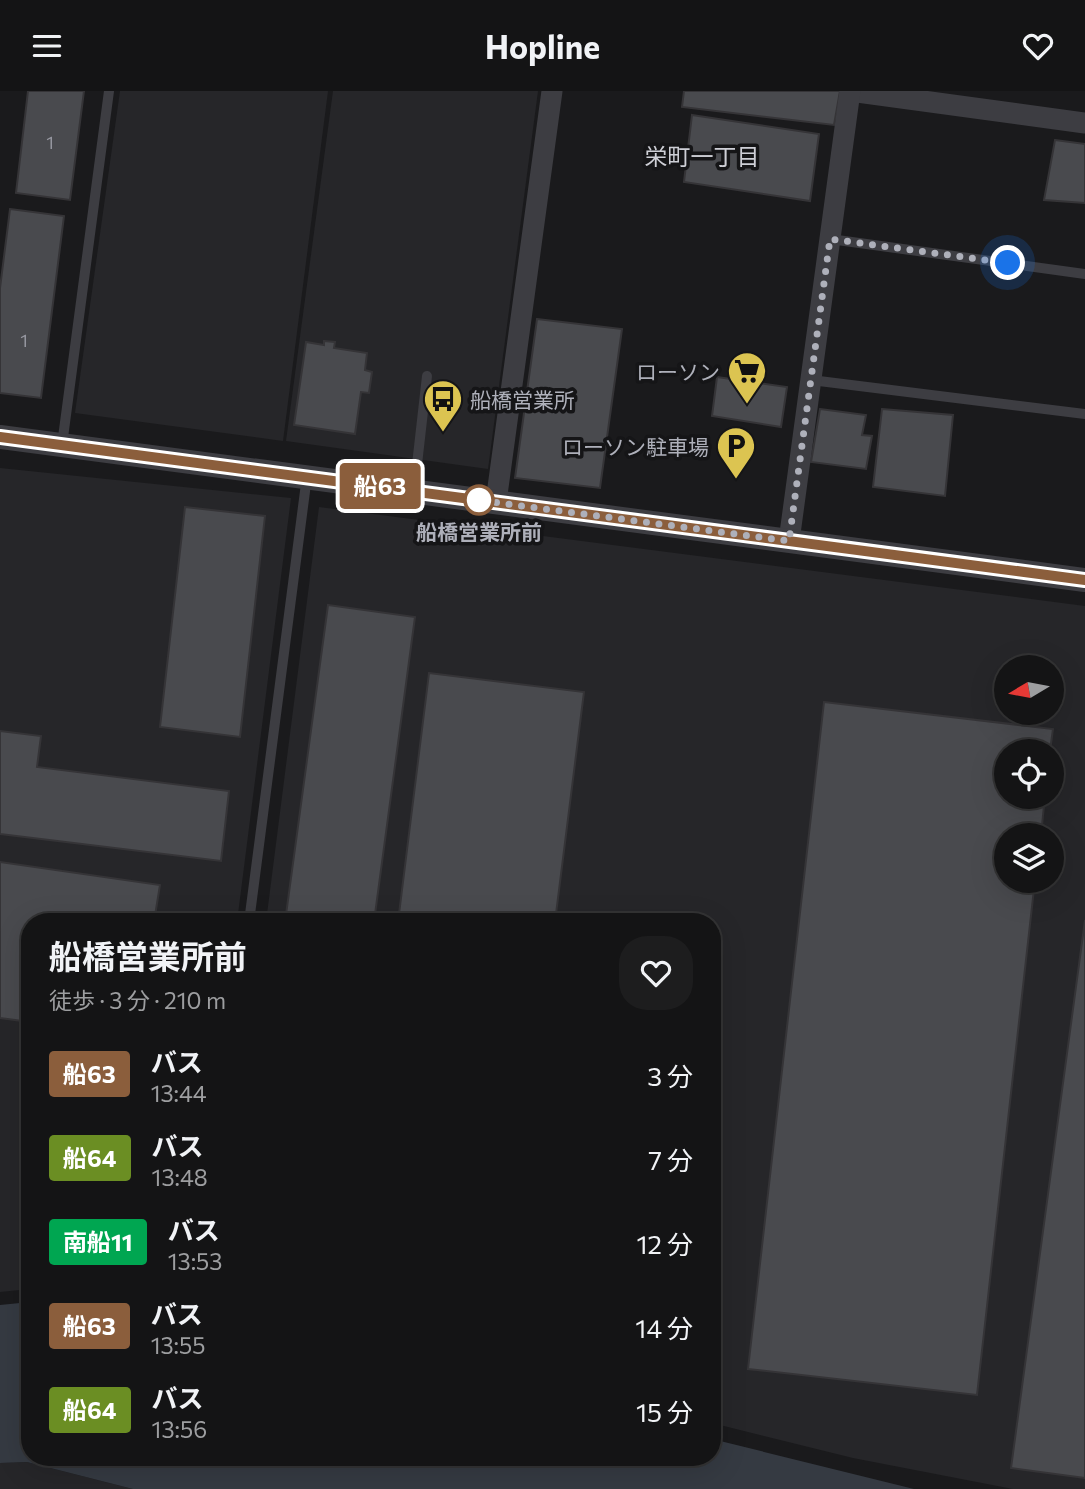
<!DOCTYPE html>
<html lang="ja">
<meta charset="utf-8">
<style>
:root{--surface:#141415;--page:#1d1d1e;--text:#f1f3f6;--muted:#9d9ea0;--line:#333334}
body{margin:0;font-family:Commissioner,"Noto Sans JP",sans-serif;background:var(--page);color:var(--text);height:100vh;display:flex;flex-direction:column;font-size:26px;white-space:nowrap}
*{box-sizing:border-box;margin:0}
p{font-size:23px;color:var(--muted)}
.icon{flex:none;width:38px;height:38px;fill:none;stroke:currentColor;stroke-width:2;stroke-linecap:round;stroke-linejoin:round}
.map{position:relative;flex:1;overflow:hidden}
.sheet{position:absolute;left:21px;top:822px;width:700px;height:553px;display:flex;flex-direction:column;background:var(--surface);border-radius:28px;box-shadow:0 7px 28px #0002,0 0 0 2px var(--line)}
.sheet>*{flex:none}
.badge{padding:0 14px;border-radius:5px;font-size:24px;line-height:46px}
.needle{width:46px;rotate:260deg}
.fabs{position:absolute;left:994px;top:564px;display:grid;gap:14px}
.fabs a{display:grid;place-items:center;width:70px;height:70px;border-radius:50%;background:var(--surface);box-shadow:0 7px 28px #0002,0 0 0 2px var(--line);font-size:35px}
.you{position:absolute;width:35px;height:35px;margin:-18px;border:5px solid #fff;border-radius:50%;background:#1a73e8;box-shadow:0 0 0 10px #1a73e833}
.map>.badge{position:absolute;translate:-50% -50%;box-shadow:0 0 0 4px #fff}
.round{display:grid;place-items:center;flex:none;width:74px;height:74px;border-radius:28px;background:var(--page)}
.headline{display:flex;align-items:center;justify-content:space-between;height:119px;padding:0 28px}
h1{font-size:33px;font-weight:700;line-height:52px}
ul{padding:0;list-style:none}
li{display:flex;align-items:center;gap:21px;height:84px;padding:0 28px}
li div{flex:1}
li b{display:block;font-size:26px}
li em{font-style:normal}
li .badge{min-width:77px;font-weight:700;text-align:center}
header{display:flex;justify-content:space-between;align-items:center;height:91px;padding:0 28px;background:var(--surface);font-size:32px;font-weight:700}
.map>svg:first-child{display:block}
.built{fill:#262629;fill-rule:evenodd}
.water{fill:#353a42}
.building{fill:#494a4e;stroke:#353437;stroke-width:2}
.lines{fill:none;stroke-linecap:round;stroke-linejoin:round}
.service{stroke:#3d3d42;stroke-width:10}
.minor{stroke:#3d3d42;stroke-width:21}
.tertiary{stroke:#3d3d42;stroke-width:24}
.line-casing{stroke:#fff;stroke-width:16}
.line{stroke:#8b5e3c;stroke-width:10}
.walk{stroke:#aeb0ba;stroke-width:7;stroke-dasharray:0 12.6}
.stop-dot{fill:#fff;stroke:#8b5e3c;stroke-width:3.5}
.labels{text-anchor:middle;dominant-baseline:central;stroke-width:7;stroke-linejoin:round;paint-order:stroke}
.number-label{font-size:18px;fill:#95969f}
.poi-label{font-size:21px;fill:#aeb0ba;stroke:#151517;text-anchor:end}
.stop-label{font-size:21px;font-weight:bold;fill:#aeb0ba;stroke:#151517}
.neighbourhood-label{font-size:23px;fill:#cecfd6;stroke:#151517}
</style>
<header><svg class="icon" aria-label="menu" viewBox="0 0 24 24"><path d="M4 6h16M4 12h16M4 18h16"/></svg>Hopline<svg class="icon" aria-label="heart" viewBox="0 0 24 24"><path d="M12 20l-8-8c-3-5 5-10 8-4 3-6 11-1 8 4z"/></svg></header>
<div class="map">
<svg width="1085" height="1398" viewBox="0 0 1085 1398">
<rect width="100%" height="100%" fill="#1a1a1c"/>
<g class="built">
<path d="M120,0h208l-45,350 -208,-28z"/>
<path d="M333,0h205l-50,378 -202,-28z"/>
<path d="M0,377l291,30 -54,424h-207v367l-30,3z"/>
<path d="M319,416l766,99v883h-72l-160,-31 -141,-35v-501h-446zM1006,576h46v45h-46zM1006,660h46v45h-46zM1006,744h46v45h-46z"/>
<path d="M27,1371l106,27h-133v-26z"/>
</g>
<path class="water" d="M30,1211v156h682v-19l202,50h-781l-106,-27 -27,1v-158z"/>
<g class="building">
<path d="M28,0h56l-14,109 -54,-7z"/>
<path d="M684,0h156l-6,34 -152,-18z"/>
<path d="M692,24l127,19 -9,67 -126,-19z"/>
<path d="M1055,49l30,4v59l-41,-3z"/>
<path d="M10,118l54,7 -23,182 -41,-5v-105z"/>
<path d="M537,228l85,10 -22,159 -85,-10z"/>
<path d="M324,250l11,1 -1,6 33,5 -2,17 7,2 -3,21 -8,-1 -6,42 -61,-9 12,-83 18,3z"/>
<path d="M717,286l70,10 -6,40 -69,-11z"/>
<path d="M820,318l46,6 -4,20 10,1 -6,33 -55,-7z"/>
<path d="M882,318l71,6 -8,81 -72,-9z"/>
<path d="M185,416l80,9 -25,221 -80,-10z"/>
<path d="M328,514l87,12 -41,305h-89z"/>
<path d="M429,582l155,19 -29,230h-157z"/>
<path d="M824,611l229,27 -3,22h-44v45h39l-4,39h-35v45h29l-58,515 -229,-26z"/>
<path d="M0,640l41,5 -4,31 192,24 -8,70 -221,-27z"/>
<path d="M0,771l160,23 -6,37h-124v100l-30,-4z"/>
<path d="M1085,829v558l-74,-10z"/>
</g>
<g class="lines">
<g class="service">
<path d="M830,148l255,35"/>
<path d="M811,289l274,34"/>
<path d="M62,354l47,-354"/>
<path d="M414,400l13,-115"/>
<path d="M249,831l58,-446"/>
</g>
<g class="minor">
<path d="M850,0l235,32"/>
<path d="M496,411l56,-411"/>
<path d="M789,450l61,-450"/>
</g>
<path class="tertiary" d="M0,346l1085,143"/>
</g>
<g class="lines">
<g class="line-casing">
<path id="line" d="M0,346l1085,143"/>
</g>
<use href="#line" class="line"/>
<path class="walk" d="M479,409l-10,-1 320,42 41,-302 178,24"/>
</g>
<defs>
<g id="supermarket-pin" transform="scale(2.0125)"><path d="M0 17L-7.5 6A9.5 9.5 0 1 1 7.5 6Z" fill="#dcc451" stroke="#151517"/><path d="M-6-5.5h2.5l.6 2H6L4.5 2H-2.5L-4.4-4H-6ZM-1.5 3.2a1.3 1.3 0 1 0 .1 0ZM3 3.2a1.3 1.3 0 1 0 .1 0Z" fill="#111"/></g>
<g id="bus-pin" transform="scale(2.0125)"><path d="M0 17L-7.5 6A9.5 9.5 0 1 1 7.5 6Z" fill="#dcc451" stroke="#151517"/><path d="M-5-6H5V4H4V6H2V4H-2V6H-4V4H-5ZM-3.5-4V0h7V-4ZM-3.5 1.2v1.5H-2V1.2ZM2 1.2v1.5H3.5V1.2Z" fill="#111"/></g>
<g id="parking-pin" transform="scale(2.0125)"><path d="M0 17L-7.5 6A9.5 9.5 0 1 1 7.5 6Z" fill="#dcc451" stroke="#151517"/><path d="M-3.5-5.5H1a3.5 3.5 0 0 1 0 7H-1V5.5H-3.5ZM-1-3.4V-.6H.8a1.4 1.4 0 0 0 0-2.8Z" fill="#111"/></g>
</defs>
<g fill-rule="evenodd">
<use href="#supermarket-pin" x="747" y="280"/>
<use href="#bus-pin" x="443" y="308"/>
<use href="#parking-pin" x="736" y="355"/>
</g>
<circle class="stop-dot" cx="479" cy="409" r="14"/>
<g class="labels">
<g class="number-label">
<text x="50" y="51">1</text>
<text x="24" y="249">1</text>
</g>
<g class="poi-label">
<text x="720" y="280">ローソン</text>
<text x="470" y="308" text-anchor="start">船橋営業所</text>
<text x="709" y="355">ローソン駐車場</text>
</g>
<g class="stop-label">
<text x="479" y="440">船橋営業所前</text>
</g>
<g class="neighbourhood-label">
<text x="702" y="65">栄町一丁目</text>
</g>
</g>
</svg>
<div class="fabs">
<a><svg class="needle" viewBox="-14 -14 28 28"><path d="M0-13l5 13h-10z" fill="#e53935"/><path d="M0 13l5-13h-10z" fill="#9d9ea0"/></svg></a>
<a><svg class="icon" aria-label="locate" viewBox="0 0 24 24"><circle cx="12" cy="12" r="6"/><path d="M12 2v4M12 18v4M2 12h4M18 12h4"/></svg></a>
<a><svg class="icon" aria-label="layers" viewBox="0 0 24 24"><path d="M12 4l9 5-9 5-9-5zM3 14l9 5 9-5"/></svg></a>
</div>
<div class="you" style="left:1008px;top:172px"></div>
<b class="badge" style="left:380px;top:395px;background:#8b5e3c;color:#fff">船63</b>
<section class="sheet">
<div class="headline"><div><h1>船橋営業所前</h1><p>徒歩 · 3 分 · 210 m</p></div><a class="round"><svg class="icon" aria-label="heart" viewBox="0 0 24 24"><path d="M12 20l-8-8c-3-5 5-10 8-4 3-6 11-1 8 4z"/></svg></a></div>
<ul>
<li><span class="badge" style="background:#8b5e3c;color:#fff">船63</span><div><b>バス</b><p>13:44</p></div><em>3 分</em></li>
<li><span class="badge" style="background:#6b8e23;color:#fff">船64</span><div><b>バス</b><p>13:48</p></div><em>7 分</em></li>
<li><span class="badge" style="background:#00a651;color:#fff">南船11</span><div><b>バス</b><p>13:53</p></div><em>12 分</em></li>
<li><span class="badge" style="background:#8b5e3c;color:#fff">船63</span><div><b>バス</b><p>13:55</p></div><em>14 分</em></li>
<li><span class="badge" style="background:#6b8e23;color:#fff">船64</span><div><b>バス</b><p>13:56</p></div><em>15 分</em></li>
</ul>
</section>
</div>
